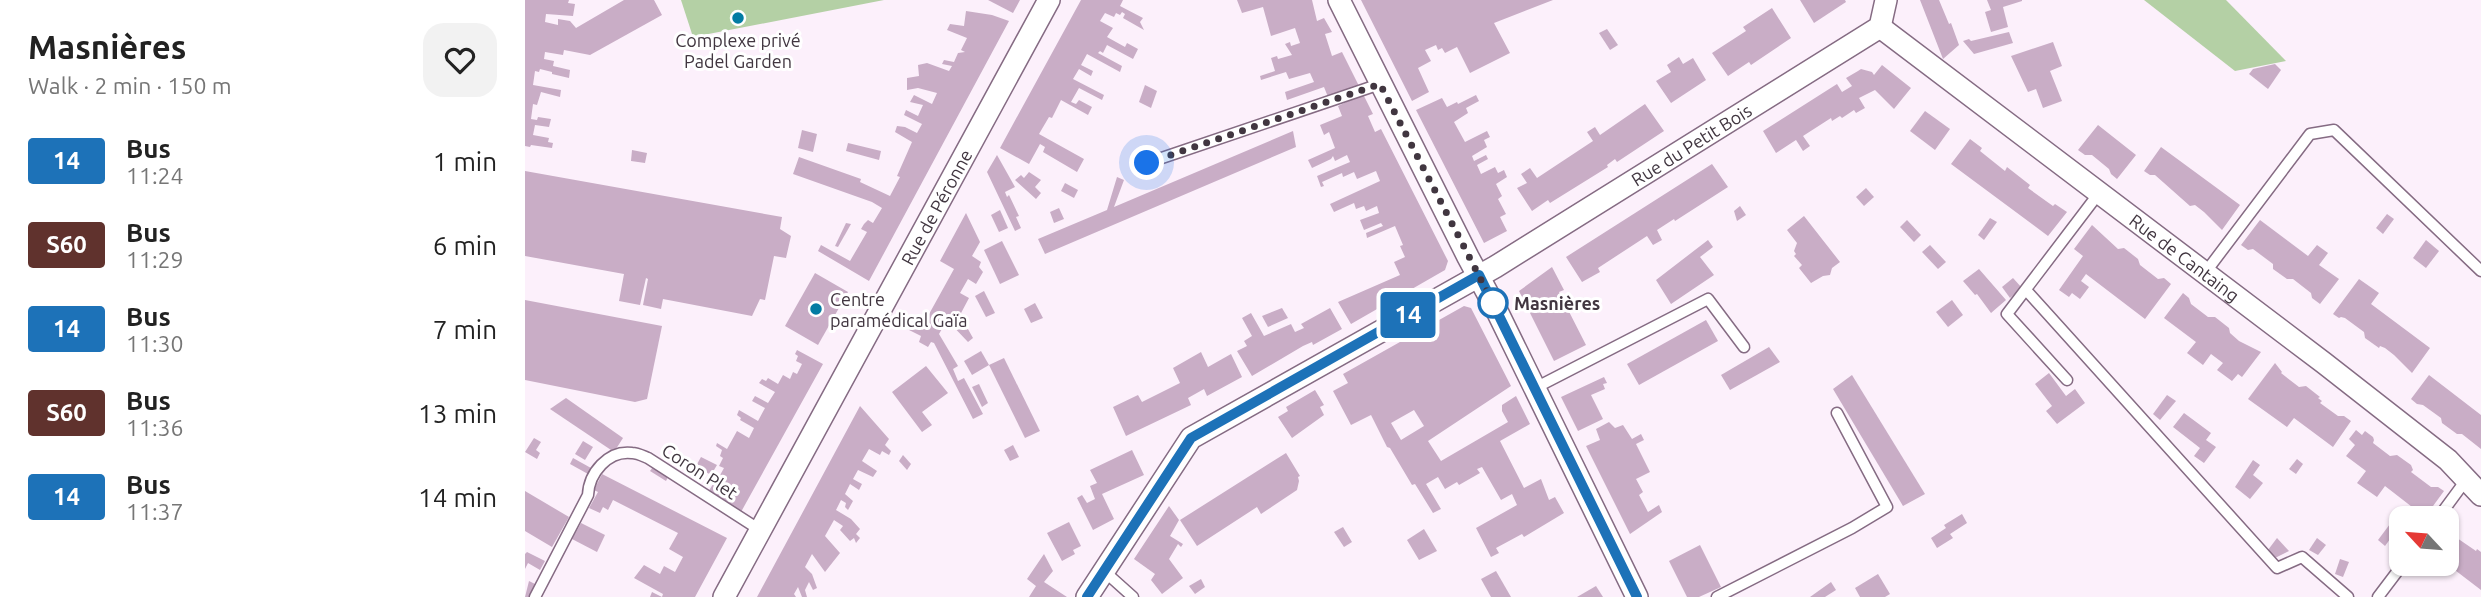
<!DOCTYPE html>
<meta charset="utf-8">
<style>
:root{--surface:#fff;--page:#f2f2f2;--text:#222;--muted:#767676}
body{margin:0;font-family:Ubuntu,sans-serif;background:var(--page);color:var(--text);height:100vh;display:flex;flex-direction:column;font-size:26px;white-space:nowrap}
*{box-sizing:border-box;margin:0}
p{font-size:23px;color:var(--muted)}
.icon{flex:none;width:38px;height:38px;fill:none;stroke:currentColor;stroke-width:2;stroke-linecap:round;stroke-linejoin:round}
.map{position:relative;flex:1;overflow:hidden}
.side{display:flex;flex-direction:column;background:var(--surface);width:525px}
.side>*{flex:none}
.badge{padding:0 14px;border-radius:5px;font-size:24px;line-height:46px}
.needle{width:46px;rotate:296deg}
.buttons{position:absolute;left:1864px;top:506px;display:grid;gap:14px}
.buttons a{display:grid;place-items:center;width:70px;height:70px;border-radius:14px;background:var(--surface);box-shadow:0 2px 5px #0004;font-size:35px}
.you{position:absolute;width:35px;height:35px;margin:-18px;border:5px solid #fff;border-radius:50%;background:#1a73e8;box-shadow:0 0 0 10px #1a73e833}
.map>.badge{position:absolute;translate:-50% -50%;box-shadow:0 0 0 4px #fff}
.round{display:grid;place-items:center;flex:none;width:74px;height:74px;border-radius:21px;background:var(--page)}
.overview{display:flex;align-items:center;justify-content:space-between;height:119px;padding:0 28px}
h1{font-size:33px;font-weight:600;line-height:52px}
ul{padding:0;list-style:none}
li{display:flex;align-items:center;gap:21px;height:84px;padding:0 28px}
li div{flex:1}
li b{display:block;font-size:26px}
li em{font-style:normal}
li .badge{min-width:77px;font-weight:700;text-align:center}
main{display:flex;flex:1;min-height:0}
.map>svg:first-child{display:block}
.green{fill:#b4d0a5}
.building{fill:#c9adc6;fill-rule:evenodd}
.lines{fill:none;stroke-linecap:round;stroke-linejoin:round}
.lane-casing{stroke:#856b83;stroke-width:13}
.street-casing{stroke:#856b83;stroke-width:24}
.lane{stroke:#fff;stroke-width:10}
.street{stroke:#fff;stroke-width:21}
.line-casing{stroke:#fff;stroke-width:16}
.line{stroke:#1d72b8;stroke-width:10}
.walk{stroke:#413640;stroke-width:7;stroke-dasharray:0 12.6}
.poi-dot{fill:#037ca3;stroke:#fff;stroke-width:2.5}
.stop-dot{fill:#fff;stroke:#1d72b8;stroke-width:3.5}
.labels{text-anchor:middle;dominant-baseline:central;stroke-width:6;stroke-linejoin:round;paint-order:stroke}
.poi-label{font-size:18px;fill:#413640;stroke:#fff}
.street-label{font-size:18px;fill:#413640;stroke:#fff}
.stop-label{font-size:18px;font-weight:bold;fill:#413640;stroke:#fff;text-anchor:start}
</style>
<main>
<section class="side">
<div class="overview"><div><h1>Masnières</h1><p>Walk · 2 min · 150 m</p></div><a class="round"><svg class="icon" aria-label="heart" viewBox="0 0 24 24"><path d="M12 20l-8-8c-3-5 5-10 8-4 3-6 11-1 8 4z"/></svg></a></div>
<ul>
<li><span class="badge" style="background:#1d72b8;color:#fff">14</span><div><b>Bus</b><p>11:24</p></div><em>1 min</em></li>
<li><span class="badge" style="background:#60322d;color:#fff">S60</span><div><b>Bus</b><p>11:29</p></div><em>6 min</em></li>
<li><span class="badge" style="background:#1d72b8;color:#fff">14</span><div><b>Bus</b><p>11:30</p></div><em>7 min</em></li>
<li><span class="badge" style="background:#60322d;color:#fff">S60</span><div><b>Bus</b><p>11:36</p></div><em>13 min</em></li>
<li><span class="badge" style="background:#1d72b8;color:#fff">14</span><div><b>Bus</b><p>11:37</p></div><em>14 min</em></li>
</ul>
</section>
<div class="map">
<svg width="1956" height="597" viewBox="0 0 1956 597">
<rect width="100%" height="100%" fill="#fcf0fb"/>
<g class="green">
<path d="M156,0h203l-191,37z"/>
<path d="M1619,0h82l60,61 -51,10z"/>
</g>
<g class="building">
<path d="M0,0h44l-1,3 7,1 -2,12 -27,-2 -1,8 13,3v-6l12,2 6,7 48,-28h30l8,15 -72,40 -26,-5 -1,5 -18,-3 -1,7 10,2 -1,5 17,4 -1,8 -17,-4v-2l-12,-3 -1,3 -4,-1 -2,14 28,5 -1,7 -19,-5 -4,13 -4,-1 -2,15 6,1 1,-3 13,2 -2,8 -14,-2 -2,10 16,3 -1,4 5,1 -1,5 -21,-3 -1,2 -5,-1z"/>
<path d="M463,0h32l-7,13z"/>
<path d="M556,0h42l-3,6 23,12 -3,4 4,8 -21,-12 2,-4 -3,-2 -2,3 -4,-2 -2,4 -9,-4 -5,8 13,7 -6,9 18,10 2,-4 11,6 -5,10 -26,-14 -4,8 -3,-2 -2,2 24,13 -2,6 -33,-18 -6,11 12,6 -2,5 -12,-7 -6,10 31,16 -2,5 -23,-12 -8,14 5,2 3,-4 13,7 -4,8 -27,-15 -9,18 -3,-1 -10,17 45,25 -7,13 -34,-20 2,-5 -5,-3 -11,20 -29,-16z"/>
<path d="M712,0h75l5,21 7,-3 8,14 -7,2 7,22 10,-4 17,34 -31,11 -4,-10 -37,13 -2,-8 29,-10 -4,-9 -21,6 -3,-7 -25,8 -1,-4 15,-5 -4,-13 6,-2 1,3 14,-4 -7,-11 5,-2 1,4 9,-3 -5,-15 -24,8 -8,-29 -21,6z"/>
<path d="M836,0h192l-59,23 16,30 -40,20 -13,-26 -12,6 -3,-5 -4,2 -2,-5 -11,5 6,11 -13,7 11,24 -17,9z"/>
<path d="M1275,0h45l1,2 -32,21z"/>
<path d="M1395,0h19l10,24 2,-1 8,22 -16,14z"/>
<path d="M1462,0h35v1l-19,6 5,20 -17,5 -6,-20 6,-2z"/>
<path d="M1247,8l19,30 -40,27 -2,-3 -21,14 -16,-23 34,-22 -3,-4z"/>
<path d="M441,11l26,4 17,6 -140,260 -51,-30 3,-6 29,16 17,-29 -6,-3 3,-5 4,-4 5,3 9,-15 -10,-6 -79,-28 6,-17 62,22 -1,3 30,14 10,-19 -3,-1 15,-34 -17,-10 2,-6 8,1 12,6 5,-9 -18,-9 2,-5 12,6 5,-11 -13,-3 4,-7 18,9 5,-11 -19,-5 -11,2v-12l12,-2 -1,-11 9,-2 22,8 3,-5 -10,-2 2,-4 10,2 4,-9 7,-1 -4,-2 6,-12 -20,-8 3,-6 14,2z"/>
<path d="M1082,29l11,16 -8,5 -11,-17z"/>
<path d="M1484,32l4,11 -39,11 -11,-13 6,-2 2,2z"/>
<path d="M1528,42l9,24 -12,5 12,30 -19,7 -7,-19 -8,3 -17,-36z"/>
<path d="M1154,57l4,7 10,-6 13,22 -35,23 -15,-22 15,-9 -4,-7z"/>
<path d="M1750,64l6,6 -13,19 -19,-15 4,-5z"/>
<path d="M1357,65l29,23 -17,21 -19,-19 -16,8 6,10 -9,5 -2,-3 -12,8 -2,-2 -8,5 -1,-3 -28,18 7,10 -7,5 -7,-11 -20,13 -13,-22 74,-47 5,8 10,-6 -6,-8 12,-7 3,-2 11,3 2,3z"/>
<path d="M620,85l12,6 -6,17 -12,-6z"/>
<path d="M838,94l10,20 -5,2 7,16 6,-3 67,132 -3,9 -94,54 -13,-22 62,-27 -6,-13 11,-5 -5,-11 3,-1 -8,-19 -28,12 -1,-5 17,-7 -2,-3 -17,7 -4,-10 19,-7 -2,-7 -11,5 -2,-5 -8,3 -2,-6 -20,9 -4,-8 50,-23 -4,-10 -19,8 -3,-7 -11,5 -1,-4 -20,9 2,4 -3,1 -4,-11 33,-14 -3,-7 -12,6 -2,-5 -2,3 -19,9 -4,-8 27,-12 -6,-16 -5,3 -4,-10 22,-9 -4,-10z"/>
<path d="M951,95l3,6 -13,7 2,5 -14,9 11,20 22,-11 3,6 -6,3 3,7 -15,9 2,5 12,-6 2,4 -11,6 4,9 14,-7 3,6 6,-3 3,7 -11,7 6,12 -4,3 8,15 -6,3 7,14 -23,12 -68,-133 26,-12 5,9 10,-5 1,2z"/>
<path d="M1120,104l19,27 -47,31 -2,-3 -8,6 1,2 -58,36 -2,-3 -16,11 -15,-23 10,-5 -6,-9 9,-6 7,10 56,-37 -6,-9 8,-5 5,8z"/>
<path d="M1400,111l25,18 -15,21 -25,-19z"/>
<path d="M1573,125l38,30 -19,24 -6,-5 -2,-5 -17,-14h-7l-7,-5z"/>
<path d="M277,130l15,4 -4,18 -15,-4z"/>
<path d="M768,131l3,16 -251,107 -7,-15 69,-29 10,-33 7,3 -10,27z"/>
<path d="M1445,139l12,9 -2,3 25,20 2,-4 23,18 -2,3 25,18 2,-2 12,8 -19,24 -97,-72z"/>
<path d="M323,143l33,8 -2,9 -33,-9z"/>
<path d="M1636,147l79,58 -18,25 -18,-18 -9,-7 -5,1 -35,-31h-5l-6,-4z"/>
<path d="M107,150l15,3 -2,10 -14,-2z"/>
<path d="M472,155l18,32 -10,5 2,5 2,-2 10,21 -3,1 5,11 -6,3 -28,-59z"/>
<path d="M1187,164l16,23 -53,34 -1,-2 -17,11 5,10 -9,5 -6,-9 -49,32 2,4 -18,10 -16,-25z"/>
<path d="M0,171l257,46 -2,12 11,7 -5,22 -12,-2 -9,44 -5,-1 -8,17 -89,-17 -2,10 -18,-4 5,-26 -2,-1 -6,27 -21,-4 5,-27 -99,-18z"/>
<path d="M504,172l12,8 -6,7 6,6 -5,6 -21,-19 6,-5 3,3z"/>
<path d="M540,183l13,7 -4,8 -13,-7z"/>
<path d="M1341,188l8,9 -10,9 -8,-9z"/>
<path d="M1215,206l6,9 -9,6 -3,-10z"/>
<path d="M534,208l5,11 -10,4 -4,-11z"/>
<path d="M475,210l8,18 -9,4 -8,-17z"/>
<path d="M441,213l14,29 -8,14 9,6 -2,5 4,5 -7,12 -8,-5 -8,14 9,5 -9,17 13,23 -5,4 -21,-22 -8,14 19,32 -5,3 5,12 6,-3 19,36 -10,5 -39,-76 -3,-1 -3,5 -9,-5 2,-6 -12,-6 6,-10 8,5 31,-56 -14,-8z"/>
<path d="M1862,214l7,5 -11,15 -7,-6z"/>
<path d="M1279,216l36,46 -8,6 -2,7 -7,1 -12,7 -12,-15 3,-3 -8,-9 2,-2 -2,-3 3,-8 -10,-13z"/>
<path d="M1465,218l7,4 -13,18 -6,-5z"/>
<path d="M1382,220l14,15 -7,7 -14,-15z"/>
<path d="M1735,220l48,36 9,-11 11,8 -9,12 20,14 -19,25 -8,-6 -1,-5 -18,-14h-6l-14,-10v-5l-20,-15 -5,1 -7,-5z"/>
<path d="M321,223l5,1 -13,23 -3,-1z"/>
<path d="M1567,225l26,24 6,-1 14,11 2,6 18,14 6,-1 7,6 -26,35 -59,-45 -5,7 8,6 -9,12 -8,-6 -3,4 -10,-7 24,-34 -9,-7z"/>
<path d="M1183,240l5,7 -13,10 14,18 -43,29 -15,-24z"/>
<path d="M1901,240l13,11 -13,17 -13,-10z"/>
<path d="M477,241l17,34 -19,9 -16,-34z"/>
<path d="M1405,245l16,17 -8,7 -16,-17z"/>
<path d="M1027,267l12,23 -5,2 27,53 -32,16 -35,-70z"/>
<path d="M1454,269l27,31 -15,13 -14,-19 -2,1 -12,-14z"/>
<path d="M290,273l33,19 -30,53 -33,-19z"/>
<path d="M1488,278l9,10 -12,10 -8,-11z"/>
<path d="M1834,279l20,14 -8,11 59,44 -18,25 -18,-18 -9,-7 -5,-2 -1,2 -14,-10 -1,-6 -19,-14 -4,-1 -2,1 -6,-4z"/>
<path d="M459,291l11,22 -9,4 -11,-21z"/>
<path d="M1658,293l6,5 2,6 17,13h7l14,11 1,5 9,8 22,11 -19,25 -4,-3 -6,7 -15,-11 6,-7 -12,-9 -8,11 -16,-12 9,-11 -32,-24z"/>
<path d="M0,300l137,26 -15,73 -12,3 -110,-22z"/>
<path d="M1427,300l11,15 -15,12 -12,-15z"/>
<path d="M510,303l8,15 -12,5 -7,-14z"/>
<path d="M939,306l7,2 40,78 -83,55 13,20 67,-39 -6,-11v-6l14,-9 14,28 -30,17 24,47 17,-9 8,21 6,-3 9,16 -40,24 -2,-3 -26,14 3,5 -8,4 -15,-29 41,-23 -5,-11 -11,6 -19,-33 -5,2 3,4 -21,12 -2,-3 -12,7 -7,-12 -12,7 15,25 -8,4 -18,-29 -3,1 -22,-37 -3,-1 -16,-32 -20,10 -18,-34 15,-8 -5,-9zM889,410l10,16 -23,14 -10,-17z"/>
<path d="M757,308l6,10 -20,9 -6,-11z"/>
<path d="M805,308l12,21 -29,16 -1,-3 -9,4 -51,30 -15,-25 10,-5 -3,-5 8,-5 -10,-18 9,-5 13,23 27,-12 4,8 9,-4 -3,-4z"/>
<path d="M1181,320l12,21 -79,44 -12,-21z"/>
<path d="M1244,347l11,15 -50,28 -9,-15z"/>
<path d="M272,350l26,14 -82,148 -33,-20 9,-14 -5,-3 1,-1 6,3 5,-9 -5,-2 4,-8 -3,-2 2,-6 -6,-4 1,-3 10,6 10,-18 12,7 5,-10 -14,-8 1,-2 -4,-3 2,-5 19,11 7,-13 -13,-7 3,-5 13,7 7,-11 -16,-9 3,-4 4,2 2,-3 10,6 5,-9 7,4 3,-7 4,2 5,-10 -6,-3 2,-5 -3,-2z"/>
<path d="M456,351l8,14 -17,10 -8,-14z"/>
<path d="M676,352l7,15 23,-13 11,23 -35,19 -3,-7 -16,9 3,7 -65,31 -13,-29 25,-12 4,7 38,-19 -7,-15z"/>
<path d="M479,358l36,73 -15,7 -36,-73z"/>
<path d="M1750,363l7,9 -1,1 18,14 7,-1 14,11 -2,1 4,3 -2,2 18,13h6l7,5 -18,26 -39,-29 -7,9 -39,-28z"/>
<path d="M401,366l22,27 -26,19 10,13 -10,7 -30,-40z"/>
<path d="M1524,373l17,23 9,-7 10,14 -28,21 -11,-13 6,-5 -17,-22z"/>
<path d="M1327,375l73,119 -22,12 -70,-117z"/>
<path d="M1904,375l52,40v34l-19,-15h-5l-15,-11 -1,-5 -18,-13 -6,-1 -6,-5z"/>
<path d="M1079,377l3,6 -4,1 2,5 -14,6 12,24 -25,12 -17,-34z"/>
<path d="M454,384l9,19 -6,4 -10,-20z"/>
<path d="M790,390l9,15 -4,2 4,8 -32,23 -14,-21 10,-6 -2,-4z"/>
<path d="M1642,395l9,6 -16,19 -7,-6z"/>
<path d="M41,398l57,40 -9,14 -64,-43z"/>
<path d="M335,406l29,33 -4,6 6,6 -2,4 -7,-4 -2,4 -11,-6 -7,12 15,10 -4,6 -15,-7 -5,9 9,5 -3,6 -9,-6 -5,10 8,7 -5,9 -3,-3 1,-4 -5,-3 -5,10 15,9 9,10 -4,5 4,4 -4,5 -2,-5 -4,3 -10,-11 3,-4 -9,-6 -9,16 15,17 -15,19 -13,-18 -7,13 7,7 5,14 -4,2 -4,-8 -4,8 2,7h-5l-4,-10 -4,7 2,3h-39z"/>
<path d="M1659,413l27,20 -5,7 10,7 -12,16 -10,-7 6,-8 -27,-21z"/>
<path d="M1084,422l6,6 8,-3 9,14 9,-5 3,6 -8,4 14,28 -14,7 7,13 -4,3 9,17 11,-7 3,7 -32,22 -44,-88 14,-6 -4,-11z"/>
<path d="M1831,430l6,5 3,-4 8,6 1,3 -1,3 17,13 7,-1 14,10 2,5 -2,2 20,15h7l6,4 -19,26 -40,-31 -8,11 -20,-14 9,-12 -20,-15 9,-11 -6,-6z"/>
<path d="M9,438l7,4 -5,8 4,3 -3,6 -12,-7z"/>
<path d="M58,441l10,6 -8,13 -10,-6z"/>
<path d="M488,445l6,12 -9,4 -6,-11z"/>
<path d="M607,450l12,25 -42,19 12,25 -21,11 -16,-32 5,-3 5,8 8,-4 -5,-13 7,-3 -7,-13z"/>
<path d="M761,453l14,23 -2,1 1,4 -2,9 -36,24 -4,-7 -60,39 -17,-26z"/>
<path d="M378,455l8,9 -4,6 -8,-9z"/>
<path d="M176,457l16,8 -6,10 -15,-9z"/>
<path d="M48,458l18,10 -3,6 -18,-10z"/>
<path d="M1772,459l6,5 -7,10 -7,-5z"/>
<path d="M1728,460l7,5 -7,10 10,8 -13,16 -15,-12z"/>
<path d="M128,467l15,10 -2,4 -16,-10z"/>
<path d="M77,474l125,64 -32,59h-45l2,-5 10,5 1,-3 -29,-16 10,-13 16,9 4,-8 11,6 8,-15 -14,-8 9,-16 -65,-33 -5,10 -5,-3 -3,6 -11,-5 9,-16 -4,-2z"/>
<path d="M0,491l44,26 -17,30 -27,-16z"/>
<path d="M644,506l10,14 -9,16 13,8 -2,3 -3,-3 -9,15 14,19 -21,16 -11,-14 4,-6 -21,-15z"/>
<path d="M1437,514l5,9 -17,11 3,4 -16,10 -6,-10 15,-10 -2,-3z"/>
<path d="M1871,516l5,4v4l-16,22 -7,-6z"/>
<path d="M544,522l12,24 -8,4 2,4 -13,7 -15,-28z"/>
<path d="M56,523l24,12 -8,17 -25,-13z"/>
<path d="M1924,526l10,9 -2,3 19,13 1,-2 4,3v38l-34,-26v-34z"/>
<path d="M818,527l9,15 -8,5 -10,-15z"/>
<path d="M899,529l13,22 -18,9 -12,-20z"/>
<path d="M1752,538l12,13 -14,7 -7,-8z"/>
<path d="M1792,538l9,7 -8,10 -9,-5z"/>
<path d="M1175,545l21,42 -22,10h-12l-18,-36z"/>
<path d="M2,552l18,9 -5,9 -12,-7 -3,6v-15z"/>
<path d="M519,554l9,17 -9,11 23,15h-38l7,-11 -9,-7z"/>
<path d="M1815,559l9,3 -6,15 -8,-3z"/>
<path d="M971,571l15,26h-20l-10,-18z"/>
<path d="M1353,574l12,20 -5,3h-25l-5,-9z"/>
<path d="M676,579l4,8 -10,7 -6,-8z"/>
<path d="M4,581l8,4 -5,12h-7z"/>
<path d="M1306,582l5,8 -11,7h-15z"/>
<path d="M1071,586l7,11h-26z"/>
</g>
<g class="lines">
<g class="lane-casing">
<g id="lane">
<path d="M622,163l233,-79"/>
<path d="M1680,273l105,-139 24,-4 147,141"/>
<path d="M1501,290l251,278 25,-11 46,40"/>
<path d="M1542,380l-60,-66 92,-121"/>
<path d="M1010,388l173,-89 36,48"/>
<path d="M1913,518l28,-38"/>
<path d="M579,571l29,26"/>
<path d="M10,597l53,-102c1,-22 20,-45 44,-42 5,0 11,3 16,5l112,72"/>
<path d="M1192,597l135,-69 35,-21 -50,-94"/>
<path d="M1853,597l25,-33"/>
</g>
</g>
<g class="street-casing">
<g id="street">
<path d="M814,0l129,257 28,52 141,288"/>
<path id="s1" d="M1355,27l444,336 124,97 33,35"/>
<path id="s2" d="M199,597l325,-597"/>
<path id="s3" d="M562,597l104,-159 304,-171 385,-240 6,-27"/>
</g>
</g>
<use href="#lane" class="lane"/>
<use href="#street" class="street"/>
</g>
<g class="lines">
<g class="line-casing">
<path id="line" d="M562,597l104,-159 288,-163 158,322"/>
</g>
<use href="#line" class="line"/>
<path class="walk" d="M622,163l233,-79 113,219"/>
</g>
<g class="poi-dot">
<circle cx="213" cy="18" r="7"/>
<circle cx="291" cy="309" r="7"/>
</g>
<circle class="stop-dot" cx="968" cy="303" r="14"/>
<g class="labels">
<g class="poi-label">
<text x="213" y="40">Complexe privé<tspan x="213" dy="21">Padel Garden</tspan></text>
<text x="305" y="299" text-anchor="start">Centre<tspan x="305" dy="21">paramédical Gaïa</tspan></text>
</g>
<g class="street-label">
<text stroke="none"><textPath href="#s3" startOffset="770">Rue du Petit Bois</textPath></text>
<text stroke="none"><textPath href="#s2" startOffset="444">Rue de Péronne</textPath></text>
<text stroke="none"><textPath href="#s1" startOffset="382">Rue de Cantaing</textPath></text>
<text transform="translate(175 471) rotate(33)">Coron Plet</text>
</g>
<g class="stop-label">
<text x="989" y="303">Masnières</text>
</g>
</g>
</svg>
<div class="buttons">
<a><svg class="needle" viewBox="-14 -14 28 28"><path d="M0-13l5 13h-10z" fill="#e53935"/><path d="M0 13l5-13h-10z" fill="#767676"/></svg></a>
</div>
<div class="you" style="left:622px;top:163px"></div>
<b class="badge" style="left:883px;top:315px;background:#1d72b8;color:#fff">14</b>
</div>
</main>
